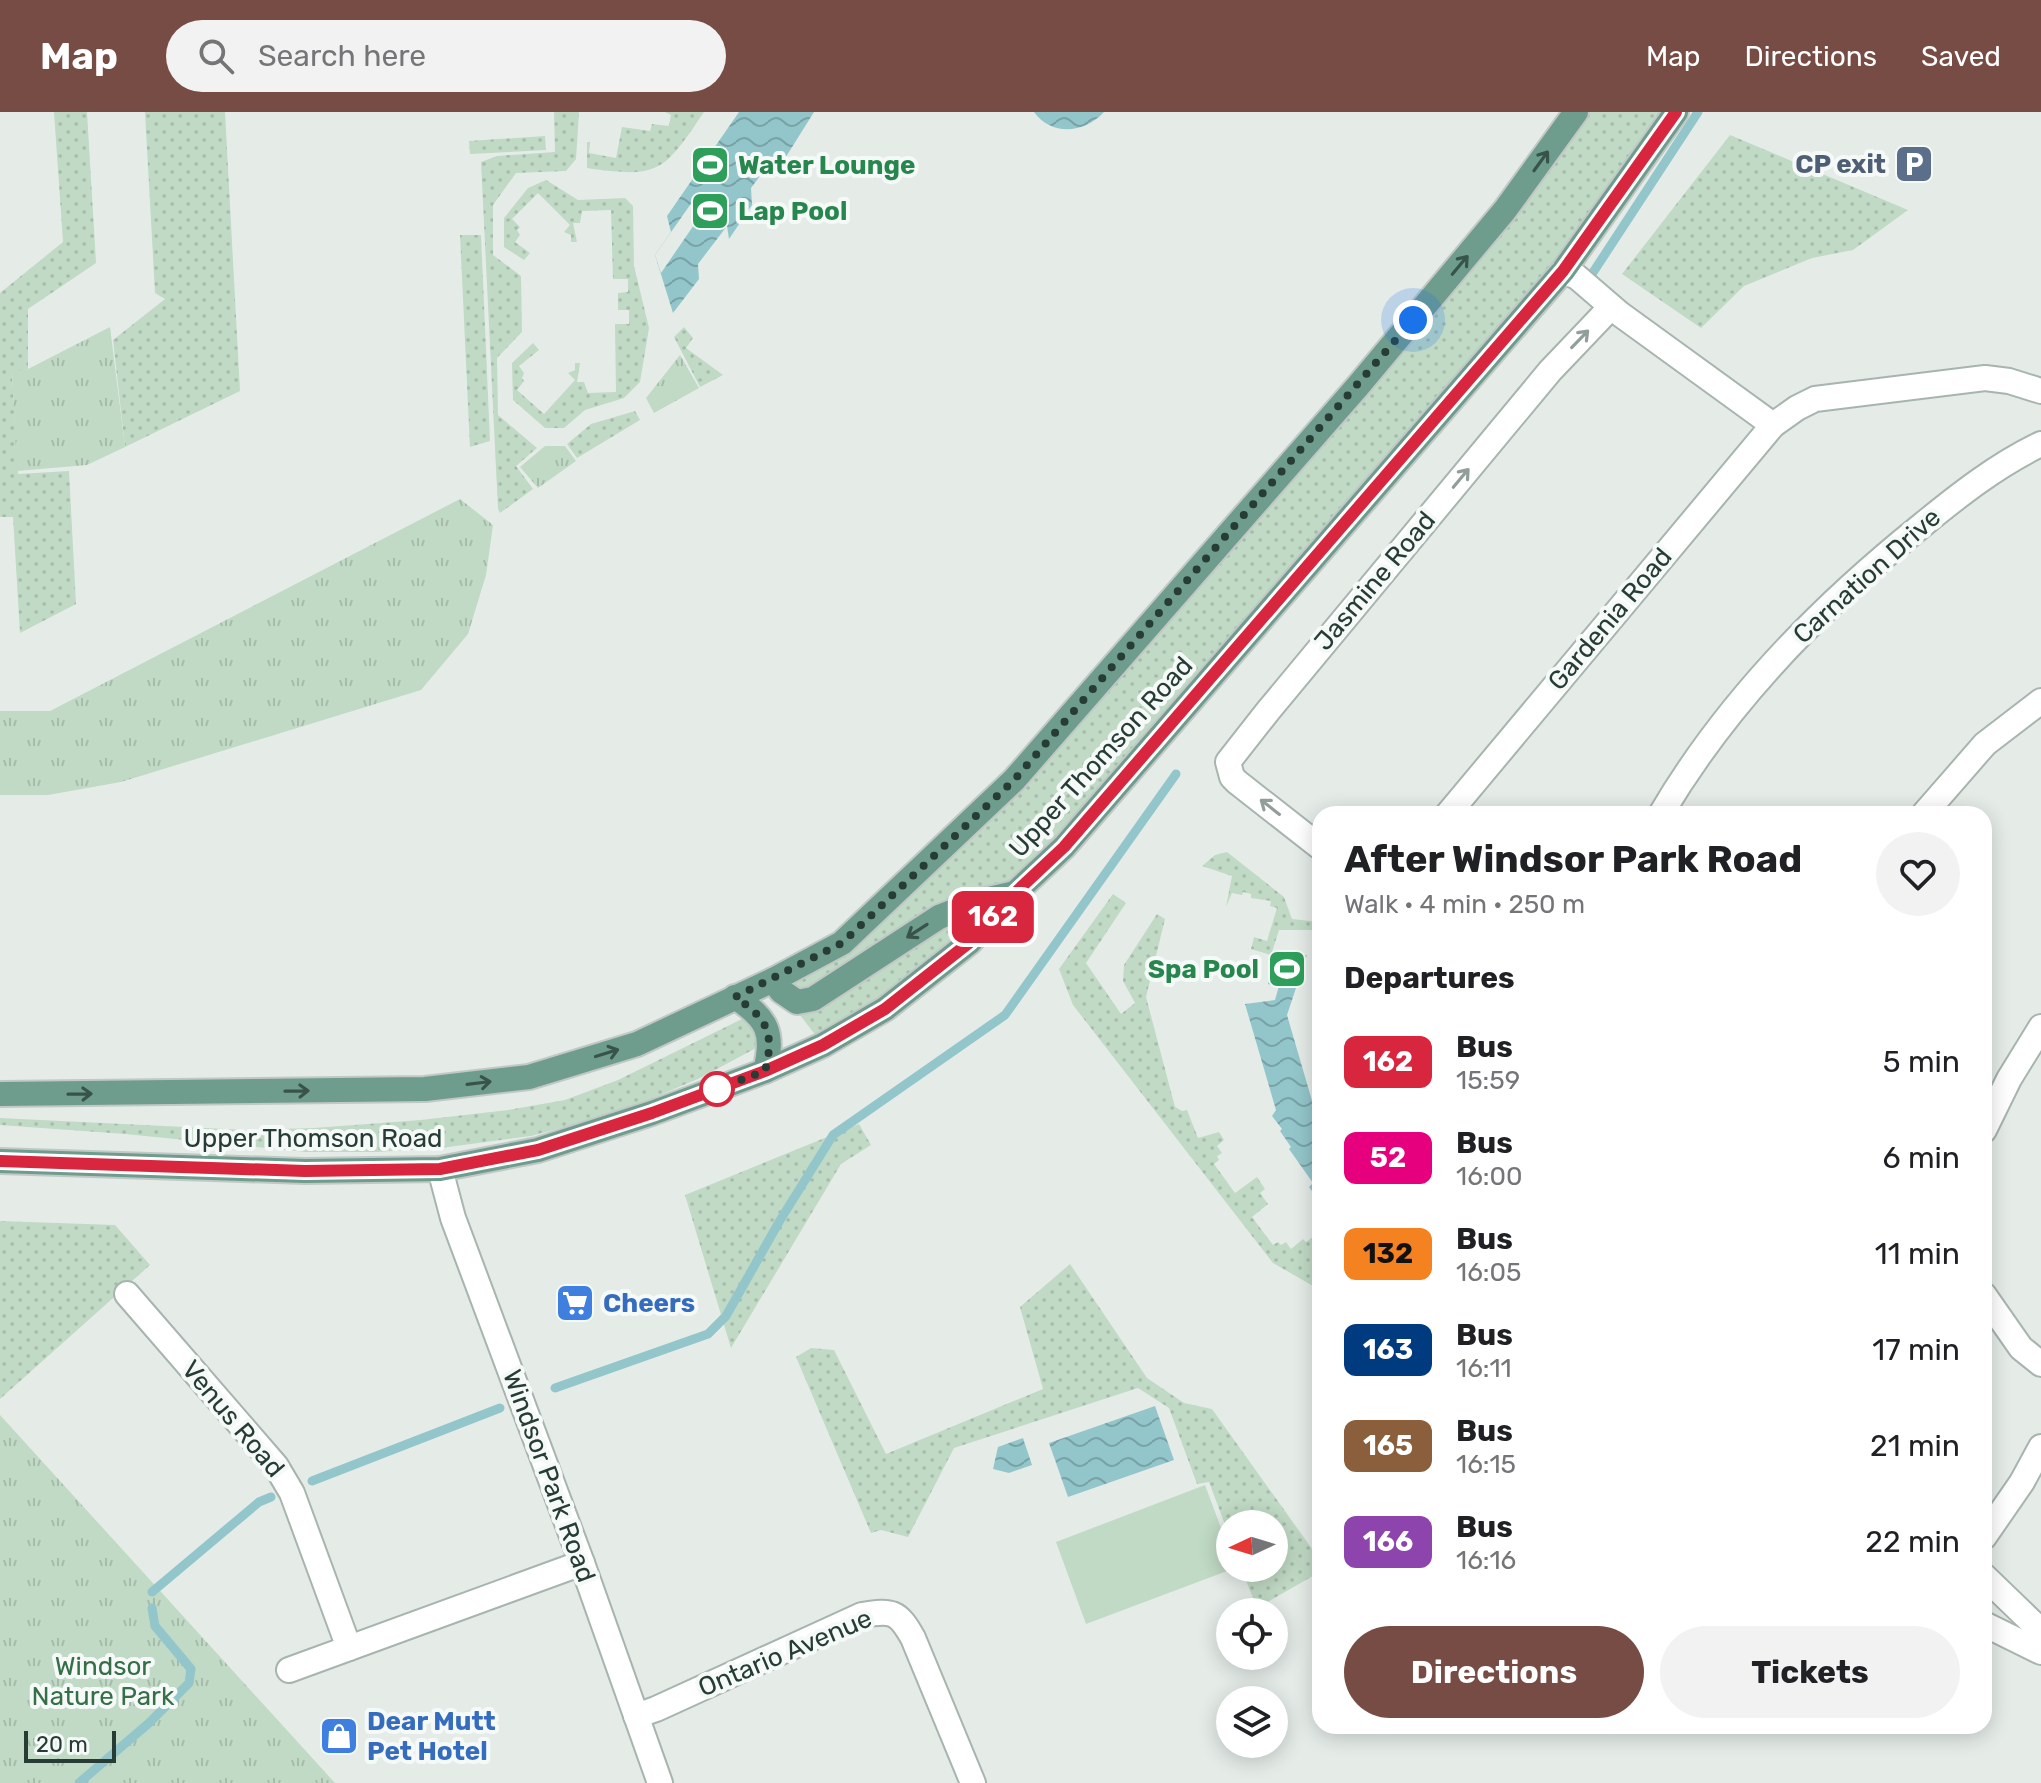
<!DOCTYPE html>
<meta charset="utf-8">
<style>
:root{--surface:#fff;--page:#f2f2f2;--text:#202124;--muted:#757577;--accent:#774c45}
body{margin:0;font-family:Rubik,sans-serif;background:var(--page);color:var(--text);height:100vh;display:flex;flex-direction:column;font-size:30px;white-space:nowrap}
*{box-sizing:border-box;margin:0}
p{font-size:26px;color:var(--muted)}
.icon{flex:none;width:44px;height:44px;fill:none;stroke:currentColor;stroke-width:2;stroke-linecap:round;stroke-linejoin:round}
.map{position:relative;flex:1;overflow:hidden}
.details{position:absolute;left:1312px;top:694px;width:680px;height:928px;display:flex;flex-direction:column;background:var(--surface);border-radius:24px;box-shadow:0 4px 20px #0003}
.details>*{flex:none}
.badge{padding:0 16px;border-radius:12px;font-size:28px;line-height:52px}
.needle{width:52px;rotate:266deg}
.fabs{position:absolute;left:1216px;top:1398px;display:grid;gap:16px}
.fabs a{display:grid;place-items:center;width:72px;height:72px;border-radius:50%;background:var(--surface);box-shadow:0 4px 20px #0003;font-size:40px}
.scale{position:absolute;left:24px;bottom:20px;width:92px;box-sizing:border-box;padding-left:8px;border:4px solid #263c34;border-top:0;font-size:22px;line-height:28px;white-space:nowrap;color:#263c34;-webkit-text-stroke:6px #f5f9f7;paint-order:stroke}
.you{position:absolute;width:40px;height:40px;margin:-20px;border:6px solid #fff;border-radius:50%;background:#1a73e8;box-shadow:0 0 0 12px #1a73e833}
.map>.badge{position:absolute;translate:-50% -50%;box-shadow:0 0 0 4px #fff}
h2{padding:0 32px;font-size:30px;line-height:72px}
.round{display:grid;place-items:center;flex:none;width:84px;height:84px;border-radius:42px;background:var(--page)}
.overview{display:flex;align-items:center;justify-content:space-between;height:136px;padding:0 32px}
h1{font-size:38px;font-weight:700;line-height:60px}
.cta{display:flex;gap:16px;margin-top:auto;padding:16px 32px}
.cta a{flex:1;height:92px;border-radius:48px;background:var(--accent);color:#fff;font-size:32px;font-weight:700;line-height:92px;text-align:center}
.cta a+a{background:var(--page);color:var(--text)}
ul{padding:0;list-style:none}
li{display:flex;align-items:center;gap:24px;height:96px;padding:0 32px}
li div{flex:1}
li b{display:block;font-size:30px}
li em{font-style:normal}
li .badge{min-width:88px;font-weight:700;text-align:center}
header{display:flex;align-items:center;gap:48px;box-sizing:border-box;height:112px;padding:0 40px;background:var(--accent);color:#fff}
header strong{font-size:38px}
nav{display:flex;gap:44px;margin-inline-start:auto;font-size:28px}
.search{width:560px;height:72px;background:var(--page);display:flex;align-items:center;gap:20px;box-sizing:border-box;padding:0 28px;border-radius:44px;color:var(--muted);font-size:30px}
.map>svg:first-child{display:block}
.grass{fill:url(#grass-dots)}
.park{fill:url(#park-tufts)}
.pitch{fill:#c0dac5}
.water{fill:url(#water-waves)}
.pier{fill:#e5ece8}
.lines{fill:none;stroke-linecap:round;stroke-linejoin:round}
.stream{stroke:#93c6ca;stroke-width:9}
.minor-casing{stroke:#a8b4ae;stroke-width:28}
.primary-casing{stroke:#c2c8c6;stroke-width:28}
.minor{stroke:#fff;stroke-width:24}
.primary{stroke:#6e9c8d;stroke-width:24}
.oneway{stroke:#38544a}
.oneway2{stroke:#929e9a}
.line-casing{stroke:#fff;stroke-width:18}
.line{stroke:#d7263d;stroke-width:12}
.walk{stroke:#263c34;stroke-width:8;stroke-dasharray:0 14.4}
.stop-dot{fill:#fff;stroke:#d7263d;stroke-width:4}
.labels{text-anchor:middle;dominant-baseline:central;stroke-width:8;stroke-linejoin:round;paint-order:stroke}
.service-label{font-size:26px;font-weight:bold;fill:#4e5e75;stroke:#f5f9f7;text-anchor:end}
.leisure-label{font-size:26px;font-weight:bold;fill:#27864d;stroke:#f5f9f7;text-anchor:start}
.street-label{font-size:26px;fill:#263c34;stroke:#f5f9f7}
.shop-label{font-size:26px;font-weight:bold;fill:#366cbe;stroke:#f5f9f7;text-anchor:start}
.park-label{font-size:26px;fill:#356e47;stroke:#f5f9f7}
</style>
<header>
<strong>Map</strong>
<div class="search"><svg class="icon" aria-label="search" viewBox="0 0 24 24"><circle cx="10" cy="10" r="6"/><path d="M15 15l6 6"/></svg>Search here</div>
<nav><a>Map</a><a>Directions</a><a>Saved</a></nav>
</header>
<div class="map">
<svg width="2041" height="1671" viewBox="0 0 2041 1671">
<defs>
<pattern id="grass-dots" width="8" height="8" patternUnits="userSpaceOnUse" patternTransform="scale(2)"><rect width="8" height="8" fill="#c0dac5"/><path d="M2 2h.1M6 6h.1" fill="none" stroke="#a5bcaa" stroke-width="1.8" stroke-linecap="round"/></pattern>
<pattern id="park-tufts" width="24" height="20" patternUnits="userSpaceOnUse" patternTransform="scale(2)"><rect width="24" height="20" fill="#c0dac5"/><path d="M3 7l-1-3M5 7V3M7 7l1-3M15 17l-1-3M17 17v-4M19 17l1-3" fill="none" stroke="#a5bcaa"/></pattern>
<pattern id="water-waves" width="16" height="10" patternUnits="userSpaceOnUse" patternTransform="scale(2)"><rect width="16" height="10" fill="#93c6ca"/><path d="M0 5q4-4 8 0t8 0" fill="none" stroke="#78a2a5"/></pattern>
</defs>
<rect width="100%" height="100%" fill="#e5ece8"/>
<g class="grass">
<path d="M54,0h33l9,151 -68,46v60l-16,4 6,101 51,-3 7,133 -56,29 -7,-116h-13v-224l63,-51z"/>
<path d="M145,0h80l15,279 -115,56 -12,-107 52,-41 -10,-6z"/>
<path d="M554,0h25l-3,47 -10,12 -50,2 -23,32v50l28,21 1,56 -25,26 1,57 39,33 -21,18 17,23 -33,24 -2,-4 -17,-347 16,-6 58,-4z"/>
<path d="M665,0h39c-40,59 -44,67 -117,56v-26h3l-1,11 27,5 6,-31 28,4 2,-7 17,2 2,-11z"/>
<path d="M1579,0h97l-113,159 -593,671 -147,103 -50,-65 69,-37 172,-163z"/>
<path d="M1730,23l178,75 -55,40 -41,8 -68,28 -43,42 -79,-54z"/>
<path d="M545,24l1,14 -76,4 -1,-13z"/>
<path d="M546,68l32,20 47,-2 8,8 1,60 15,62 -9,54 -16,16 -39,12 -21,18h-19l-32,-28 -1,-37 21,-20 6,7 -20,16 5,7 -2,5 2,3 -7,9 27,24 31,-34 -7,-7 7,-3v-7h5l-3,19h7l4,11 28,-1 -1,-68h14v-14h-11v-17l10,-1v-13h-15l-2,-69 -29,1 -2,12h-7l4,19h-6v-7l-7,-3 6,-7 -32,-32 -26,26 8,8 -3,3 3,5 -5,7 15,11 -6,7 -20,-13v-29l24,-30z"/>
<path d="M460,123h21l9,206 -20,6z"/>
<path d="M684,215l9,11 -7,10 37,27 -23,12 -26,-50z"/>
<path d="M635,299l5,9 -63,38 -10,-14 24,-20z"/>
<path d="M1227,740l57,45 8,22 28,3v8h-41l-8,25 -20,-6 3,-12 13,4 10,-33 -7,-2 1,-5 -20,-3v-4l-8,-2 -1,3 -10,-2 -6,14 6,-31 -30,-10 13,-11z"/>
<path d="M1113,782l13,9 -40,60 35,51 14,-11 -12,-22 1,-16 33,-51 8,5 -19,78 29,110 7,4 5,-1 11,28 21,-6 5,8 -7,6 5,7 -5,3 2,4 -5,4 21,29 22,-16 8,12 -5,4 8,11 -16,13 21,28 5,-3 3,3 5,-3 5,7 12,-10 3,3 8,-6 4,4 2,-2v52l-47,-27 -200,-258 -14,-36z"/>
<path d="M746,905l8,4 4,26 -58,31 -82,35 -87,23 -90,12 -63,4h-72l-181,-18 -125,-9v-7l246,12 68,-2 107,-8 87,-10 57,-10 53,-20z"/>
<path d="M859,1012l12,21 -30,19 -110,184 -46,-153z"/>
<path d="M0,1109l115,4 35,40 -150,134z"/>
<path d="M1070,1152l77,114 37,25 28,6 108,151v12l-63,36 -16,-40h33v-44h-44v14l-21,-56 -12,2 -28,-76 -31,-20 -184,60 -46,89 -27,-7 -10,3 -75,-176 15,-9 23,2 52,104 157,-65 -23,-82z"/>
</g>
<g class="park">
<path d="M110,215l15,120 -38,18 -70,6 -5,-99 16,-3z"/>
<path d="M680,243l19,33 -45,25 -8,-15z"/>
<path d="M545,334h20l11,15 -38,27 -18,-21z"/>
<path d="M460,387l33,26 -7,50 -18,59 -47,56 -300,92 -73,13h-48v-84h50z"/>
<path d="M0,1303l335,368h-335z"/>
</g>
<path class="pitch" d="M1205,1373l25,67v16h5l-149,56 -30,-82z"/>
<g class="water">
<path d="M739,0h75l-35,56 -1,-16 -27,36 1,17 -23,34 -2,-13 -29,38 1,15 -26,34 -18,-58 16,-23 -4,-16z"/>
<path d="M1034,0h70c-19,21 -52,25 -70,0z"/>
<path d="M1307,843l-20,60 33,113v74l-11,-15 4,-4 -24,-34 2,-2 -11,-16 2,-2 -10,-13 4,-6 -31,-106 30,-4 5,-18 -4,4 -8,-2 8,-26z"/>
<path d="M1155,1294l19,54 -106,37 -19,-54z"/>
<path d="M1023,1326l9,27 -23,8 -16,-4 5,-22z"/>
</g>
<path class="pier" d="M697,83l12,8 -48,70 -6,-18z"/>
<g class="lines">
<g class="stream">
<path d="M1592,162l106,-162"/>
<path d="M555,1276l153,-54 18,-18 53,-94 54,-87 172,-120 171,-241"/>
<path d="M312,1369l188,-73"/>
<path d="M152,1480l107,-90 12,-5"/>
<path d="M79,1671l70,-60 40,-40 2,-14 -36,-43 -3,-18"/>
</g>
<g class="minor-casing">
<g id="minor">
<path d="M1563,159l14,6 43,37 153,111"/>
<path d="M1448,702l325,-389 24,-17 18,-9 170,-21 24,3 32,10"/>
<path d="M1661,702c66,-112 159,-207 260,-288 38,-31 76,-61 120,-82"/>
<path d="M1924,702l61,-70 56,-43"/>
<path d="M1320,735l-83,-65 -5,-5 -4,-15 40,-51 282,-340 61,-64"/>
<path d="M1984,1018l25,-51 32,-52"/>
<path d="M440,1057l13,49 129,345 78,220"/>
<path d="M127,1182l149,172 16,27 57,155"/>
<path d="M1984,1183l37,53 20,16"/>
<path d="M1984,1425l38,-55 19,-35"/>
<path d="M1984,1464l57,55"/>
<path d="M1984,1512l57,28"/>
<path d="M289,1558l293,-107"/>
<path d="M636,1604l20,-7 206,-94c30,-5 36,-4 51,23l60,145"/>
</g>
</g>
<g class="primary-casing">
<g id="primary">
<path d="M773,868l8,11 16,11 16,-3 126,-82 41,-16 35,-8"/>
<path d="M735,885c32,21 40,36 30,74"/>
<path d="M0,982l425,-5 104,-12 108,-33 136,-64 69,-37 172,-163 344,-394 147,-176 71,-98"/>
<path d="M0,1049l305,10 135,-2 98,-19 114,-37 113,-42 58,-26 62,-36 85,-67 45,-49 49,-46 499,-576 113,-159"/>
</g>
</g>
<use href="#minor" class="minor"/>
<use href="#primary" class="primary"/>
</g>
<defs><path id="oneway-shaft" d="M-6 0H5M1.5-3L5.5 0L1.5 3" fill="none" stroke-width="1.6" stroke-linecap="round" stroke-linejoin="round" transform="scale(2)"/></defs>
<g class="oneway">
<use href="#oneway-shaft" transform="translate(1541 49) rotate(-54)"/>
<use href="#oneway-shaft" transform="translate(1460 153) rotate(-50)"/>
<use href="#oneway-shaft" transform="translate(917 819) rotate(147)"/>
<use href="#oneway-shaft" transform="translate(607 941) rotate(-17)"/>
<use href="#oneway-shaft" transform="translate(479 971) rotate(-7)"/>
<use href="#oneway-shaft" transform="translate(297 979) rotate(-1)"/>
<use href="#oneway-shaft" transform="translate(80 982) rotate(-1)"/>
</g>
<g class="oneway2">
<use href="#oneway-shaft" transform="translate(1580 227) rotate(-46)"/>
<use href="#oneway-shaft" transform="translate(1461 366) rotate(-50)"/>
<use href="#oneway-shaft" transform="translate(1270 695) rotate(-142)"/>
</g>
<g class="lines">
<g class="line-casing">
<path id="line" d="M0,1049l305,10 135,-2 98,-19 114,-37 113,-42 58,-26 62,-36 85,-67 45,-49 49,-46 499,-576 113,-159"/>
</g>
<use href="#line" class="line"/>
<path class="walk" d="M717,977l-8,3 56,-21c10,-38 2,-53 -30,-74l107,-54 172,-163 399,-460"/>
</g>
<defs>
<g id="parking-square" transform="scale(2)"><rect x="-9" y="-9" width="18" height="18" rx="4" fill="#5c6f8a" stroke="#f5f9f7"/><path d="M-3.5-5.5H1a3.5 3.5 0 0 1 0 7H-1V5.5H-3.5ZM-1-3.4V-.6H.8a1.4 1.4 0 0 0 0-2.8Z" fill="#fff"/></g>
<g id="stadium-square" transform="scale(2)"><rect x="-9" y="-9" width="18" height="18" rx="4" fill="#2e9e5b" stroke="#f5f9f7"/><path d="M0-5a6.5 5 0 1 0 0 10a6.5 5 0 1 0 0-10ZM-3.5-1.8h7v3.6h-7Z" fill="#fff"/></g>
<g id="supermarket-square" transform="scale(2)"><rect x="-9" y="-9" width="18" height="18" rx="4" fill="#3f7fe0" stroke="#f5f9f7"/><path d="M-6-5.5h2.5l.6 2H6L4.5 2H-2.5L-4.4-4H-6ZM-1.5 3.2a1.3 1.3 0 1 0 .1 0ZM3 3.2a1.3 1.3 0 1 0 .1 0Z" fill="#fff"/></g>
<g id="shop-square" transform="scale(2)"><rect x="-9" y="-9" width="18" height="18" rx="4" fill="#3f7fe0" stroke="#f5f9f7"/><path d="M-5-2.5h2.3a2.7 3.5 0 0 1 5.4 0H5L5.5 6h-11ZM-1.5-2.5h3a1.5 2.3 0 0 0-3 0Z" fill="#fff"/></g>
</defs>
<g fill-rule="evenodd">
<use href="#parking-square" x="1914" y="52"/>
<use href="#stadium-square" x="710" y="53"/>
<use href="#stadium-square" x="710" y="99"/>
<use href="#stadium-square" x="1287" y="857"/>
<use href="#supermarket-square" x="575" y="1191"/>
<use href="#shop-square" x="339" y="1624"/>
</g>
<circle class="stop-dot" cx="717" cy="977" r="16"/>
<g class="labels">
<g class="service-label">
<text x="1886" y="52">CP exit</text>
</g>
<g class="leisure-label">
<text x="738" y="53">Water Lounge</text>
<text x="738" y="99">Lap Pool</text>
<text x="1259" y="857" text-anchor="end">Spa Pool</text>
</g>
<g class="street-label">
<text transform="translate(1867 464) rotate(-42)">Carnation Drive</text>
<text transform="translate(1375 469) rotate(-50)">Jasmine Road</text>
<text transform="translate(1610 507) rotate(-50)">Gardenia Road</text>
<text transform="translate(1101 645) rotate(-48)">Upper Thomson Road</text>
<text x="313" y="1026">Upper Thomson Road</text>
<text transform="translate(233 1307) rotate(50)">Venus Road</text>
<text transform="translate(549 1364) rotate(70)">Windsor Park Road</text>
<text transform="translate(785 1541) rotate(-23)">Ontario Avenue</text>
</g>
<g class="shop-label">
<text x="603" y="1191">Cheers</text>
<text x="367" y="1609">Dear Mutt<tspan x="367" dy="30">Pet Hotel</tspan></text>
</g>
<g class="park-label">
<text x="103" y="1554">Windsor<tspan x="103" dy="30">Nature Park</tspan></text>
</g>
</g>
</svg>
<div class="fabs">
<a><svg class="needle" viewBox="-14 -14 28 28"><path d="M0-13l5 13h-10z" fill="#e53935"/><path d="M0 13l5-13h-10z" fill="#757577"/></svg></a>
<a><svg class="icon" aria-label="locate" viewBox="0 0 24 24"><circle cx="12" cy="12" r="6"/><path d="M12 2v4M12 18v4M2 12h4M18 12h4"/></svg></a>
<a><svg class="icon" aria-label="layers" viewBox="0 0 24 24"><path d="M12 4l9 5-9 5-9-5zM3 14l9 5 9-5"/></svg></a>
</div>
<div class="scale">20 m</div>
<div class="you" style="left:1413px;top:208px"></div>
<b class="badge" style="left:993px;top:805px;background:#d7263d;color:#fff">162</b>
<section class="details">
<div class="overview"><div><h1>After Windsor Park Road</h1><p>Walk · 4 min · 250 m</p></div><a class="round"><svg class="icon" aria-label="heart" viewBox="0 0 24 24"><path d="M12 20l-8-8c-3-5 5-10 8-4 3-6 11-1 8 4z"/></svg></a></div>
<h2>Departures</h2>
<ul>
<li><span class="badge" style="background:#d7263d;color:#fff">162</span><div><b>Bus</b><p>15:59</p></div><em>5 min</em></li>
<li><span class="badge" style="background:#e6007e;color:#fff">52</span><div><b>Bus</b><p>16:00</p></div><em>6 min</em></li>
<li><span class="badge" style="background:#f58220;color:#111">132</span><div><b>Bus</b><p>16:05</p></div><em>11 min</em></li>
<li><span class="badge" style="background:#003b80;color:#fff">163</span><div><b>Bus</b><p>16:11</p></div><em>17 min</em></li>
<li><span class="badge" style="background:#8b5e3c;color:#fff">165</span><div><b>Bus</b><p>16:15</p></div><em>21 min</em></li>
<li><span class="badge" style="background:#8e44ad;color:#fff">166</span><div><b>Bus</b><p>16:16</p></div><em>22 min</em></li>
</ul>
<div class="cta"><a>Directions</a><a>Tickets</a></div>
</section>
</div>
